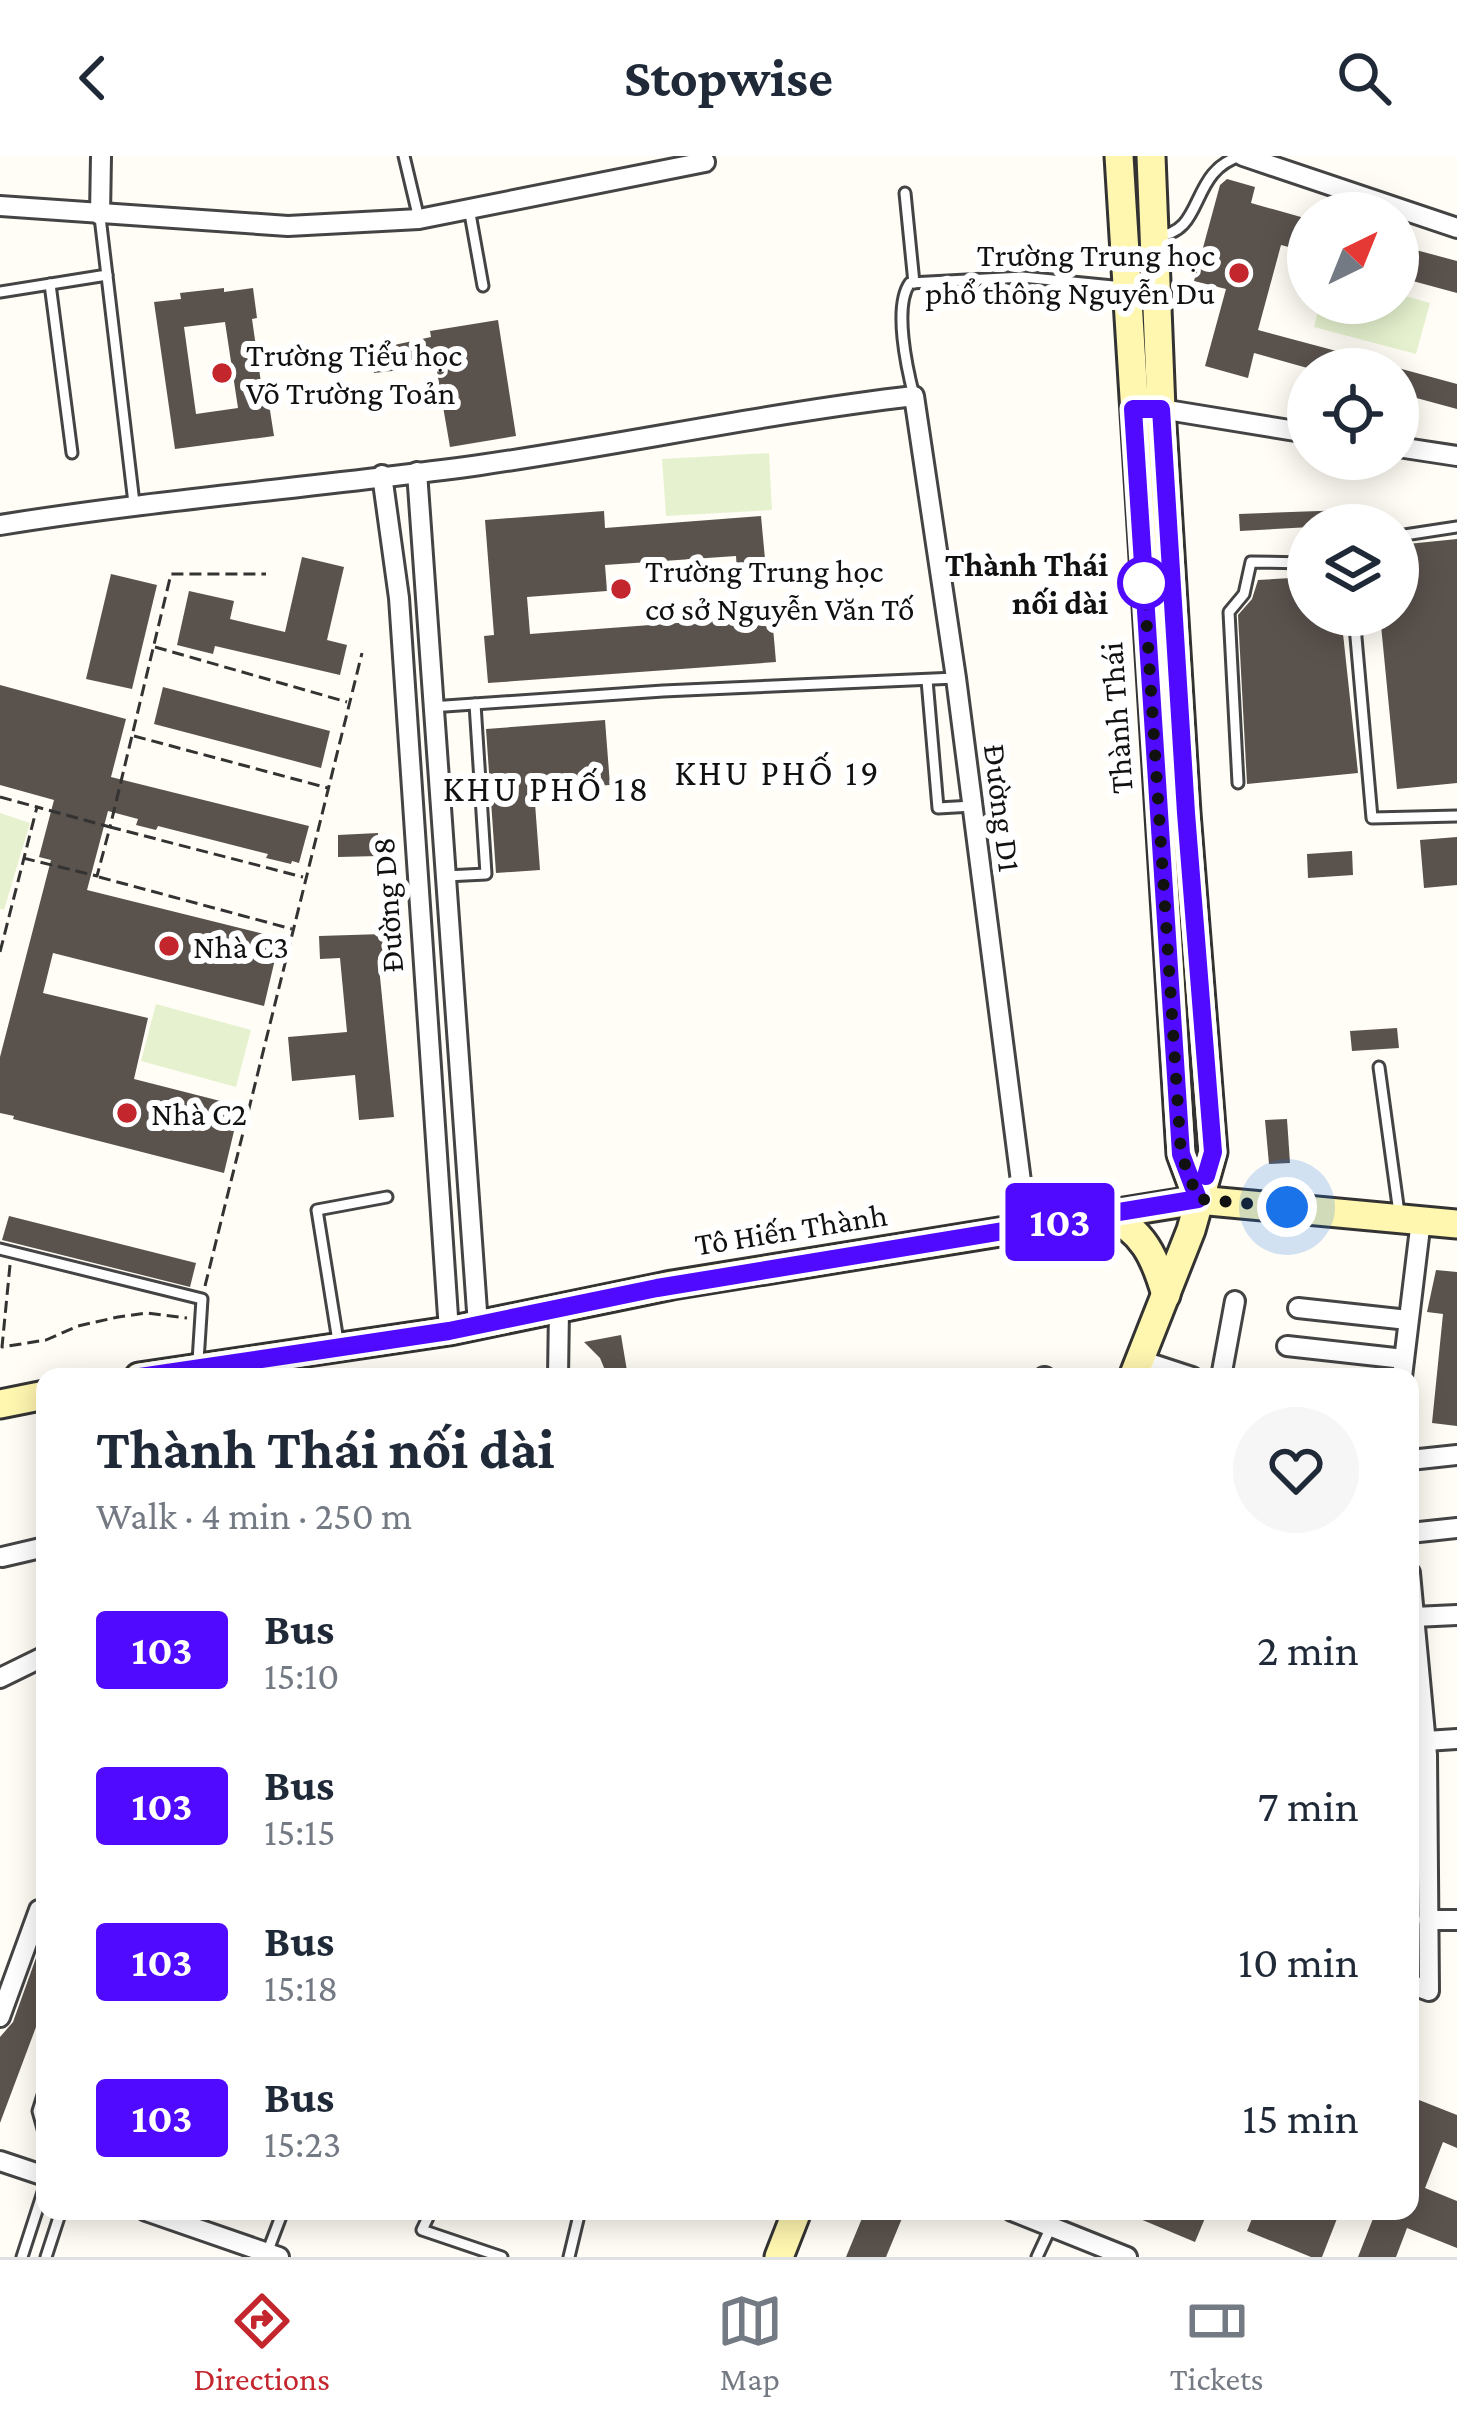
<!DOCTYPE html>
<meta charset="utf-8">
<style>
:root{--surface:#fff;--page:#f6f6f7;--text:#1f2937;--muted:#747a83;--line:#e0e1e3;--accent:#c4262e}
body{margin:0;font-family:"Crimson Pro",serif;background:var(--page);color:var(--text);height:100vh;display:flex;flex-direction:column;font-size:45px;white-space:nowrap}
*{box-sizing:border-box;margin:0}
p{font-size:39px;color:var(--muted)}
.icon{flex:none;width:66px;height:66px;fill:none;stroke:currentColor;stroke-width:2;stroke-linecap:round;stroke-linejoin:round}
.map{position:relative;flex:1;overflow:hidden}
.side{position:absolute;left:36px;top:1212px;width:1383px;height:852px;display:flex;flex-direction:column;background:var(--surface);border-radius:24px;box-shadow:0 6px 30px #0003}
.side>*{flex:none}
.badge{padding:0 24px;border-radius:9px;font-size:42px;line-height:78px}
.needle{width:78px;rotate:43deg}
.fabs{position:absolute;left:1287px;top:36px;display:grid;gap:24px}
.fabs a{display:grid;place-items:center;width:132px;height:132px;border-radius:50%;background:var(--surface);box-shadow:0 6px 30px #0003;font-size:60px}
.you{position:absolute;width:60px;height:60px;margin:-30px;border:9px solid #fff;border-radius:50%;background:#1a73e8;box-shadow:0 0 0 18px #1a73e833}
.map>.badge{position:absolute;translate:-50% -50%;box-shadow:0 0 0 6px #fff}
.round{display:grid;place-items:center;flex:none;width:126px;height:126px;border-radius:63px;background:var(--page)}
.headline{display:flex;align-items:center;justify-content:space-between;height:204px;padding:0 60px}
h1{font-size:57px;font-weight:700;line-height:90px}
ul{padding:0;list-style:none}
li{display:flex;align-items:center;gap:36px;height:156px;padding:0 60px}
li div{flex:1}
li b{display:block;font-size:45px}
li em{font-style:normal}
li .badge{min-width:132px;font-weight:700;text-align:center}
header{display:flex;justify-content:space-between;align-items:center;height:156px;padding:0 60px;background:var(--surface);font-size:54px;font-weight:700}
.tabs{display:flex;justify-content:space-around;align-items:center;height:168px;border-top:3px solid var(--line);background:var(--surface);font-size:33px;color:var(--muted)}
.tabs a{display:grid;justify-items:center;gap:6px}
.tabs .active{color:var(--accent)}
.map>svg:first-child{display:block}
.pitch{fill:#e6f2cf}
.building{fill:#5a524d;fill-rule:evenodd}
.lines{fill:none;stroke-linecap:round;stroke-linejoin:round}
.lane-casing{stroke:#444;stroke-width:15}
.street-casing{stroke:#444;stroke-width:24}
.secondary-casing{stroke:#333;stroke-width:33}
.path{stroke:#333;stroke-width:3;stroke-dasharray:12 6;stroke-linecap:butt}
.lane{stroke:#fff;stroke-width:9}
.street{stroke:#fff;stroke-width:18}
.secondary{stroke:#fff6b0;stroke-width:27}
.line-casing{stroke:#fff;stroke-width:27}
.line{stroke:#4f0aff;stroke-width:18}
.walk{stroke:#111;stroke-width:12;stroke-dasharray:0 21.6}
.poi-dot{fill:#c4262e;stroke:#fff;stroke-width:4.5}
.stop-dot{fill:#fff;stroke:#4f0aff;stroke-width:6}
.labels{text-anchor:middle;dominant-baseline:central;stroke-width:12;stroke-linejoin:round;paint-order:stroke}
.poi-label{font-size:33px;fill:#111;stroke:#fff;text-anchor:start}
.stop-label{font-size:33px;font-weight:bold;fill:#111;stroke:#fff;text-anchor:end}
.street-label{font-size:33px;fill:#111;stroke:#fff}
.neighbourhood-label{font-size:36px;letter-spacing:3px;fill:#111;stroke:#fff}
</style>
<header><svg class="icon" aria-label="back" viewBox="0 0 24 24"><path d="M15 5l-7 7 7 7"/></svg>Stopwise<svg class="icon" aria-label="search" viewBox="0 0 24 24"><circle cx="10" cy="10" r="6"/><path d="M15 15l6 6"/></svg></header>
<div class="map">
<svg width="1457" height="2101" viewBox="0 0 1457 2101">
<rect width="100%" height="100%" fill="#fffdf5"/>
<g class="pitch">
<path d="M1398,138l32,9 -14,51 -102,-27 6,-24h78z"/>
<path d="M769,297l3,57 -106,6 -4,-57z"/>
<path d="M0,657l30,10 -26,87 -4,-1z"/>
<path d="M156,848l95,26 -15,57 -95,-26z"/>
</g>
<g class="building">
<path d="M1227,23l28,8 -4,16 57,16v33l-27,-7 -23,85 127,34v5h-74l-57,-16 -6,25 -43,-12 21,-77 -32,-8 26,-96z"/>
<path d="M1401,90l56,15v32l-59,-16z"/>
<path d="M224,132v4l29,-4 4,30 -5,1 12,85h5l5,32 -99,13 -21,-147 27,-3 -1,-6zM225,166l13,86 -42,6 -12,-87z"/>
<path d="M498,164l18,116 -66,11 -14,-81 -62,7 -1,-6 -7,2 -4,-17 69,-15 -1,-6z"/>
<path d="M1398,212l59,16v25l-59,-16z"/>
<path d="M1347,354v15l-107,6 -1,-17z"/>
<path d="M604,355l1,17 156,-12 5,54 -29,2 -1,-16 -131,9 2,26 -80,6 3,37 242,-18 4,46 -288,21 -4,-47 10,-1 -9,-115z"/>
<path d="M1457,383v244l-60,6 -17,-174h18v-70z"/>
<path d="M302,401l42,10 -17,73 20,5 -7,30 -125,-29 -2,8 -36,-9 12,-54 45,10 -4,18 55,13z"/>
<path d="M111,418l46,11 -25,104 -46,-10z"/>
<path d="M1308,421v38h33l17,158 -111,11 -9,-169 14,-16 6,-19z"/>
<path d="M0,529l126,34 -15,58 198,49 -10,37 -7,-2 -1,3 -25,-6 2,-4 -110,-28 -2,4 -20,-5 2,-6 -30,-8 -21,79 193,48 -16,68 -211,-53 -10,40 105,25 -14,61 106,27 -16,67 -211,-54 1,-3 -14,-3v-56l51,-197 -12,-3 15,-57 -54,-15z"/>
<path d="M163,531l167,44 -9,37 -167,-44z"/>
<path d="M605,564l5,65 -76,5 6,80 -44,3 -10,-144z"/>
<path d="M378,677l1,23 -41,1v-22z"/>
<path d="M1457,681v48l-33,3 -4,-48z"/>
<path d="M1352,695l1,24 -45,3 -1,-24z"/>
<path d="M383,778l1,23h-6l16,160 -35,3 -4,-45 -63,6 -4,-44 59,-5 -7,-74 -20,1 -1,-23z"/>
<path d="M1397,872l2,20 -47,3 -2,-20z"/>
<path d="M1287,963l3,44 -21,1 -4,-44z"/>
<path d="M9,1060l187,47 -6,24 -188,-47z"/>
<path d="M1436,1114l21,2v154l-25,-3 11,-109 -16,-2z"/>
<path d="M621,1179l7,42 -21,-2 -7,-17 -16,-16z"/>
<path d="M45,1777v70l-45,120v-86l13,-15z"/>
<path d="M1419,1944l38,15v33l-14,-6 -18,46 32,13v47l-50,-20 -11,29h-38l18,-46h34v-88z"/>
<path d="M865,2055h40l-19,46h-40z"/>
<path d="M1121,2055h87l-13,31z"/>
<path d="M1255,2055h85l-18,46h-11l-64,-26z"/>
</g>
<g class="lines">
<g class="lane-casing">
<g id="lane">
<path d="M404,0l15,63"/>
<path d="M905,37l9,90"/>
<path d="M469,52l14,78"/>
<path d="M100,61l34,286"/>
<path d="M1156,80c50,-2 32,-65 85,-80"/>
<path d="M50,128l22,169"/>
<path d="M0,136l107,-17"/>
<path d="M914,240c-7,-27 -21,-90 -4,-113l112,-6 101,10"/>
<path d="M1398,380l59,-9"/>
<path d="M1354,459l18,203 85,-2"/>
<path d="M927,524l11,128 35,-2"/>
<path d="M431,551l232,-16 293,-13"/>
<path d="M1238,627l-9,-171 15,-18 7,-32 57,1"/>
<path d="M446,720l40,-2 -11,-170"/>
<path d="M1379,911l20,146"/>
<path d="M0,1093l202,50 -4,62"/>
<path d="M338,1185l-21,-131 70,-13"/>
<path d="M45,1933l-7,22 7,25"/>
<path d="M431,2055l-9,19 80,27"/>
<path d="M267,2097l16,-42"/>
<path d="M22,2101l23,-71"/>
<path d="M46,2101l15,-46"/>
<path d="M569,2101l11,-46"/>
<path d="M1037,2101l14,-30"/>
</g>
</g>
<g class="street-casing">
<g id="street">
<path d="M1243,0l214,72"/>
<path d="M0,50l288,20 131,-7 286,-57"/>
<path d="M100,59l1,-59"/>
<path d="M1161,253l147,24"/>
<path d="M1398,291l59,9"/>
<path d="M417,316l61,853"/>
<path d="M382,319l17,123 50,733"/>
<path d="M0,369c160,-26 321,-38 480,-60 145,-21 288,-52 434,-69l42,282 71,550"/>
<path d="M1298,1152l110,12"/>
<path d="M1287,1190l117,13"/>
<path d="M1140,1204l52,17"/>
<path d="M558,1221l1,-68"/>
<path d="M1044,1221h1"/>
<path d="M1221,1221l14,-76"/>
<path d="M1402,1221l19,-157"/>
<path d="M1410,1304l47,-5"/>
<path d="M1410,1377l47,-5"/>
<path d="M2,1401l43,-10"/>
<path d="M1410,1417l17,182 2,236 -19,-7"/>
<path d="M1414,1461l43,-2"/>
<path d="M0,1522l45,-22"/>
<path d="M1426,1585l31,-2"/>
<path d="M1428,1764h29"/>
<path d="M0,1861l39,-107"/>
<path d="M0,2005l45,15"/>
<path d="M146,2055l133,46"/>
<path d="M1012,2055l115,46"/>
</g>
</g>
<g class="secondary-casing">
<g id="secondary">
<path d="M1119,0l62,998 17,46"/>
<path d="M1106,1058c37,16 49,43 60,81"/>
<path d="M139,1221l310,-46 223,-46 526,-85 259,24"/>
<path d="M1133,1221l58,-147 22,-78 -27,-339 -25,-404 -10,-253"/>
<path d="M0,1248l45,-9"/>
<path d="M779,2101l18,-46"/>
</g>
</g>
<g class="path">
<path d="M155,491l192,55"/>
<path d="M134,580l194,52"/>
<path d="M0,641l37,10"/>
<path d="M23,702l74,18 13,-49 193,50"/>
<path d="M99,721l193,52"/>
<path d="M0,796l37,-145 73,20 61,-253h95"/>
<path d="M10,1109l-8,82 44,-7 32,-14 40,-9 29,-4 40,5"/>
<path d="M205,1130l157,-633"/>
</g>
<use href="#lane" class="lane"/>
<use href="#street" class="street"/>
<use href="#secondary" class="secondary"/>
</g>
<g class="lines">
<g class="line-casing">
<path id="line" d="M140,1221l309,-46 208,-43 541,-89 -17,-45 -48,-745h28l25,404 27,339 -7,24"/>
</g>
<use href="#line" class="line"/>
<path class="walk" d="M1144,427l37,571 17,45 89,8"/>
</g>
<g class="poi-dot">
<circle cx="1239" cy="117" r="12"/>
<circle cx="222" cy="217" r="12"/>
<circle cx="621" cy="433" r="12"/>
<circle cx="169" cy="790" r="12"/>
<circle cx="127" cy="957" r="12"/>
</g>
<circle class="stop-dot" cx="1144" cy="427" r="24"/>
<g class="labels">
<g class="poi-label">
<text x="1215" y="98" text-anchor="end">Trường Trung học<tspan x="1215" dy="38">phổ thông Nguyễn Du</tspan></text>
<text x="246" y="198">Trường Tiểu học<tspan x="246" dy="38">Võ Trường Toản</tspan></text>
<text x="645" y="414">Trường Trung học<tspan x="645" dy="38">cơ sở Nguyễn Văn Tố</tspan></text>
<text x="193" y="790">Nhà C3</text>
<text x="151" y="957">Nhà C2</text>
</g>
<g class="stop-label">
<text x="1108" y="408">Thành Thái<tspan x="1108" dy="38">nối dài</tspan></text>
</g>
<g class="street-label">
<text transform="translate(1116 562) rotate(-94)">Thành Thái</text>
<text transform="translate(1003 652) rotate(83)">Đường D1</text>
<text transform="translate(387 749) rotate(-94)">Đường D8</text>
<text transform="translate(791 1073) rotate(-9)">Tô Hiến Thành</text>
</g>
<g class="neighbourhood-label">
<text x="778" y="617">KHU PHỐ 19</text>
<text x="547" y="633">KHU PHỐ 18</text>
</g>
</g>
</svg>
<div class="fabs">
<a><svg class="needle" viewBox="-14 -14 28 28"><path d="M0-13l5 13h-10z" fill="#e53935"/><path d="M0 13l5-13h-10z" fill="#747a83"/></svg></a>
<a><svg class="icon" aria-label="locate" viewBox="0 0 24 24"><circle cx="12" cy="12" r="6"/><path d="M12 2v4M12 18v4M2 12h4M18 12h4"/></svg></a>
<a><svg class="icon" aria-label="layers" viewBox="0 0 24 24"><path d="M12 4l9 5-9 5-9-5zM3 14l9 5 9-5"/></svg></a>
</div>
<div class="you" style="left:1287px;top:1051px"></div>
<b class="badge" style="left:1060px;top:1066px;background:#4f0aff;color:#fff">103</b>
<section class="side">
<div class="headline"><div><h1>Thành Thái nối dài</h1><p>Walk · 4 min · 250 m</p></div><a class="round"><svg class="icon" aria-label="heart" viewBox="0 0 24 24"><path d="M12 20l-8-8c-3-5 5-10 8-4 3-6 11-1 8 4z"/></svg></a></div>
<ul>
<li><span class="badge" style="background:#4f0aff;color:#fff">103</span><div><b>Bus</b><p>15:10</p></div><em>2 min</em></li>
<li><span class="badge" style="background:#4f0aff;color:#fff">103</span><div><b>Bus</b><p>15:15</p></div><em>7 min</em></li>
<li><span class="badge" style="background:#4f0aff;color:#fff">103</span><div><b>Bus</b><p>15:18</p></div><em>10 min</em></li>
<li><span class="badge" style="background:#4f0aff;color:#fff">103</span><div><b>Bus</b><p>15:23</p></div><em>15 min</em></li>
</ul>
</section>
</div>
<nav class="tabs">
<a class="active"><svg class="icon" aria-label="directions" viewBox="0 0 24 24"><path d="M12 3l9 9-9 9-9-9zM9 14v-3h6M13 9l2 2-2 2"/></svg>Directions</a>
<a><svg class="icon" aria-label="map" viewBox="0 0 24 24"><path d="M3 6l6-2 6 2 6-2v14l-6 2-6-2-6 2zM9 4v14M15 6v14"/></svg>Map</a>
<a><svg class="icon" aria-label="tickets" viewBox="0 0 24 24"><path d="M3 7h18v10H3zM15 7v10"/></svg>Tickets</a>
</nav>
